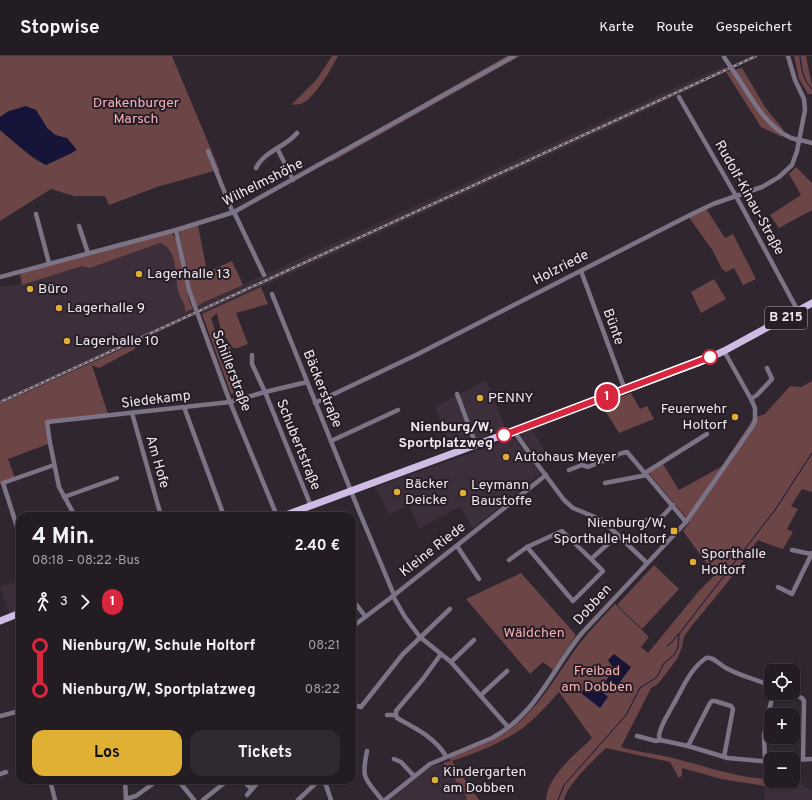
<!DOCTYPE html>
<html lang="de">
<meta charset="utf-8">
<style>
:root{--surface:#241c23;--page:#302930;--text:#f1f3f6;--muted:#a3a1a6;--line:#413a41;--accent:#e0b034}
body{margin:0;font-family:Overpass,sans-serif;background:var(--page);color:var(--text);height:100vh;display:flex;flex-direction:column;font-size:15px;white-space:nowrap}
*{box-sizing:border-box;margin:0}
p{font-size:13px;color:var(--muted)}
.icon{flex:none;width:22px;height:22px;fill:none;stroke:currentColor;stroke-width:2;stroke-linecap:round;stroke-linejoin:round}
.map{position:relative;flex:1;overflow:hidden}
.details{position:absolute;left:16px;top:456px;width:340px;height:272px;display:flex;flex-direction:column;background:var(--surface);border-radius:12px;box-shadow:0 1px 3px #0004,0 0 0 1px var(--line)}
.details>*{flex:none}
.badge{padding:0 8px;border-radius:13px;font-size:14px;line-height:26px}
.fabs{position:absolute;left:764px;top:608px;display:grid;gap:8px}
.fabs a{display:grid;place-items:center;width:36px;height:36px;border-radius:8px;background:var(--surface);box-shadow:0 1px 3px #0004,0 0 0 1px var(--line);font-size:20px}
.map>.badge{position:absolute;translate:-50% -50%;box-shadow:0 0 0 2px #fff}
.legs{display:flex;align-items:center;gap:6px;height:44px;padding:0 16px;font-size:13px}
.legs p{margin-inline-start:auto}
.head{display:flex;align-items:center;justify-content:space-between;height:68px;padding:0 16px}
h1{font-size:22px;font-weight:700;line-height:30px}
.action{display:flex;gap:8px;margin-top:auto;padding:8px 16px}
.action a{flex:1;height:46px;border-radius:12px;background:var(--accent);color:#111;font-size:16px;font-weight:700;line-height:46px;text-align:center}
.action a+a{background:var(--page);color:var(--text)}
ul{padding:0 16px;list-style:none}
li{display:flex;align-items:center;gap:14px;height:44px;font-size:15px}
li i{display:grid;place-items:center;width:6px;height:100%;margin:0 5px;background:currentColor}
li i::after{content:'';width:10px;height:10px;margin:-5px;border:3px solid;border-radius:50%;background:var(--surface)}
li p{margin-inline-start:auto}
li:first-child i{background:linear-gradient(#0000 50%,currentColor 0)}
li:last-child i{background:linear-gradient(currentColor 50%,#0000 0)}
header{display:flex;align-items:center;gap:24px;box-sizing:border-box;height:56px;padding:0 20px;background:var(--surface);border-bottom:1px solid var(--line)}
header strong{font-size:19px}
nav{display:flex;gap:22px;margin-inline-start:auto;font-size:14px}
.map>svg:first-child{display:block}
.built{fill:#3d2e3b}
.green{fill:#6c4547}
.water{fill:#171439}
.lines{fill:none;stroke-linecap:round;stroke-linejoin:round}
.stream{stroke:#171439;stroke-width:1}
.minor{stroke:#7c7386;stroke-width:4.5}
.primary{stroke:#cebce4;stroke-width:7}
.rail-casing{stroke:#9a9199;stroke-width:2.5}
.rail{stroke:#261d26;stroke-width:1;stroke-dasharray:3;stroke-linecap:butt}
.minor-bridge{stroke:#7c7386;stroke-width:4.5}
.line-1-casing{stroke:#fff;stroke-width:9}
.line-1{stroke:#d7263d;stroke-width:6}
.poi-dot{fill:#e0b034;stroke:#261d26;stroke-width:1.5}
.stop-1-dot{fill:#fff;stroke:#d7263d;stroke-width:2}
.labels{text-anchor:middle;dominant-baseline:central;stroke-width:4;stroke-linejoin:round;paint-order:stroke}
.shield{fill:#261d26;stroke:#b2aab1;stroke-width:1}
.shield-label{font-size:13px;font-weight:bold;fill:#eee7ed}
.park-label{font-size:14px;fill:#f5b1b4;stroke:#261d26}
.street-label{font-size:14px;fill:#eee7ed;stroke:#261d26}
.poi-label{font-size:14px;fill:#eee7ed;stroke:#261d26;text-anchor:start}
.stop-label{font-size:14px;font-weight:bold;fill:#eee7ed;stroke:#261d26;text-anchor:end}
</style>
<header>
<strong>Stopwise</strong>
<nav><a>Karte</a><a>Route</a><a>Gespeichert</a></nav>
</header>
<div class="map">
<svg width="812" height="744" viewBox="0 0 812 744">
<rect width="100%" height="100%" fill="#30262f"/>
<g class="built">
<path d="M723,10l3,6 -95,46 -429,196 -4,-9 13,-6z"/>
<path d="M160,187l6,2 4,6 6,18 3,24 6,15v4l8,-3 2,6 -22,11 -84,37 -89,41v-117l24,-3 58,-18 8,2z"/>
<path d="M486,324l20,50 -19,5 -6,4 -30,10 -16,-42z"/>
<path d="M532,373l15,25 -10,4 -14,-19 -2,-6z"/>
<path d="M513,382l4,3 23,31 -1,3 -66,54 -13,-23 -41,23 -10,-23 -20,8 -13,-27z"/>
<path d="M14,526l6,15v12l-11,4 -9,-26z"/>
<path d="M443,707l22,30 2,7h-78l41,-33z"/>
<path d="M765,723h6v2h19l12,2 3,4 7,4v9h-48z"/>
</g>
<g class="green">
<path d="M0,0h172l48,115h-6l-57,16 -48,18 -4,-9h-31l-23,-7 -51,32v-91l33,28 13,7 26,-12 4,-3 -10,-12 -11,-3 -8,-7 -11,-18 -27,1 -9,6z"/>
<path d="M332,0h6c-7,13 -22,40 -35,47 -3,2 -9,1 -12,2l26,-26z"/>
<path d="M507,0h13l-189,106 -2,-5z"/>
<path d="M794,0h12l6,30v8h-4l-9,-15z"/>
<path d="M742,12l23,39 18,22 -1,8 -21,-10 -35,-55z"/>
<path d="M796,111l16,16v27l-33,18 -9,-13 31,-20 -12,-21z"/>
<path d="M705,151l20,31 8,-4 23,45 -13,6 -9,-17 -8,4 -4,-3 -9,-18 -25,-35z"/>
<path d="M198,169l9,47 25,-11 11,24 -41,18 -5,4 -6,-16 -12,-60z"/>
<path d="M172,177l4,6 13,61 4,9 -8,3c1,-7 -4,-12 -6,-18 -5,-15 0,-45 -19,-51l-70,25 -8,-2 -60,19 -2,-10 3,-2 66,-19z"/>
<path d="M714,223l12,20 -25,14 -10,-21z"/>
<path d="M261,231l7,17 -32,9 12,31 -11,4h-4l-12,-17 -4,-18 -6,5 9,28 7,-3 4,5 -7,9 10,36 -3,1 -29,-80z"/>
<path d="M135,287v6l-36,19 -7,-3 16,49 -62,7 2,23 -40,15 7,19 -15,6v-80z"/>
<path d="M812,325v111l-10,-3 -11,17 7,3 -11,20 6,3 -10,17 -15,-5 -10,-4 -31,43 -37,45 -6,9 -2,10 -5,12 -19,25 -7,4 -30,59c15,5 32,6 48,10 33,8 61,19 96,22v7l-44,-7 -39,-11v7l-3,3 -9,-16 -64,-14c-12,12 -39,36 -42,52h-18c1,-24 31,-47 46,-62l-33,-46c-11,12 -22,25 -35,35 -18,14 -50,27 -72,34l27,39h-12l-2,-7 -22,-30 8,-2 -2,-3c21,-9 45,-16 63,-30 30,-23 46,-56 68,-85 11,-14 23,-26 35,-39l34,33 -8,10 7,6 50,-61 17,-17 -32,-44 7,-9 -40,-47v-3l13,-8 16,26 42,-23 29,-43 3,-6 12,-4 25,-28 11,1z"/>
<path d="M631,337l9,16 7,-3 7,13 -35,14 -18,-29z"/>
<path d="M654,509l25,24 -37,40 -25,-24z"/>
<path d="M521,517l55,62 -23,35 -10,-8 -13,12 -64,-75z"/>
</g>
<g class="water">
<path d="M26,50l10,4 11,18 8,7 12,3 10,12 -31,15c-17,-10 -31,-22 -46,-35v-13l9,-6z"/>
<path d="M614,598l17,13 -17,23 -9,-8 9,-13 -6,-9z"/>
<path d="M590,626l18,15 -8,11 -19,-15z"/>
</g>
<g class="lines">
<g class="stream">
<path d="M800,0c1,12 3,24 12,33"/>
<path d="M667,590l5,-4 6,-8"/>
<path d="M558,744l6,-15 62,-70 14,-27 17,-11 7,-14 10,-8 4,-8 1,-13 96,-124 37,-57"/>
</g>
<g class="minor">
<path d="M736,19c15,22 29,51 55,63 7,2 14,3 21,5"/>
<path d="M679,41l57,99 62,115"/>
<path d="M277,92l16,32"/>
<path d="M208,95l25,62"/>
<path d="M256,112c8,-17 30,-21 41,-35"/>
<path d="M234,156l30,63"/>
<path d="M36,158l13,49"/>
<path d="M79,170l9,27"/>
<path d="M176,174l13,60 5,14"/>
<path d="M581,215l44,119"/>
<path d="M0,221l176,-47 58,-18 280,-156"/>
<path d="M272,238l87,217 35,84"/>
<path d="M201,267l29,79 47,114"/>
<path d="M252,299v9l13,28 46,114"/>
<path d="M457,338l19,51"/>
<path d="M751,343l6,-4 15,-16 -5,-11"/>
<path d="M315,347l101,-48 272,-139 25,-12 49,-17 17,-10 13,-12 5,-14 8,-41 -1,-11 -9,-19 -7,-24"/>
<path d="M184,351l40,109"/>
<path d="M132,357l29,103"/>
<path d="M514,375l18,26 32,43 9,8 29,12 45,43"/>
<path d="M331,385l67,-31"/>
<path d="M569,414l13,-5 6,2 34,-14 5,-1 59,70"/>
<path d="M645,417l62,-39"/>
<path d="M605,427l42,-8"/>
<path d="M64,441l53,-19"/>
<path d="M75,460l-16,-29 -9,-44 -3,-21 183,-20 35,-10 42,-10"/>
<path d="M614,467l46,-4 13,-14"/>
<path d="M20,480l-17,-53 51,-18"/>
<path d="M457,490l22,33"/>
<path d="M527,491l46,54 30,-30 -12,-12 27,-24"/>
<path d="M792,494l19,4"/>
<path d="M509,504l18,-13 35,-16 29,28"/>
<path d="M778,531l14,7 20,-41"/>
<path d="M393,540l12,21 15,20 31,25 57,65"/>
<path d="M352,543l13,17"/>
<path d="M352,571l41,-31 153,-121"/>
<path d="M451,606l23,-22"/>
<path d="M771,630c-15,-7 -31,-10 -45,-18 -6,-3 -13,-12 -20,-10 -16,11 -23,30 -33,47 -5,10 -13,20 -14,31l1,4 28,6 40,12 43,4"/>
<path d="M789,637l13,5 2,3 -1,58"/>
<path d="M481,639l26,-24"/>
<path d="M352,646l5,4 4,1 42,-53 47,-45"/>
<path d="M387,659h9l1,3c20,11 37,19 49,38"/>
<path d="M396,659v-4l27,-32 18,-25"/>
<path d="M0,660l20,-5"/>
<path d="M637,680l19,5 4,-1"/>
<path d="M688,690l22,-43 2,-2h3l16,5 2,3 -9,48"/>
<path d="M367,695c-6,29 -2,27 15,49"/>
<path d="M394,703l7,3 13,14"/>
<path d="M793,704l19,-1"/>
<path d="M765,705l-1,-26 9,-42"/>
<path d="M0,718l6,-2"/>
<path d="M50,724l5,20"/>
<path d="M125,724l1,20"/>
<path d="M178,724l16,20"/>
<path d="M242,724l10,9 8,-9"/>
<path d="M322,724l4,5 5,15"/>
<path d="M247,739l5,-6"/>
<path d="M126,743l10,-3 22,-16"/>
<path d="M203,744l25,-20"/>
<path d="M298,744l19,-18 5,-2"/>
<path d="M385,744l45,-36 62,-26c44,-23 60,-69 90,-105l104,-111 66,-95 3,-6v-13l-4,-9 -27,-48"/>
</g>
<g class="primary">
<path d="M283,460l415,-153 26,-12 88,-48"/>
<path d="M0,565l20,-8"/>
</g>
<g class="rail-casing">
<path id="rail" d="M0,346l756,-346"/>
</g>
<use href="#rail" class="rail"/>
<g class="minor-bridge">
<path d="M724,1l12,18"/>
<path d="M194,248l7,19"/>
</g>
</g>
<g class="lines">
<g class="line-1-casing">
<path id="line-1" d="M504,379l206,-78"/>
</g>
<use href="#line-1" class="line-1"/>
</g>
<g class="poi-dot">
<circle cx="139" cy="218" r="4"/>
<circle cx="30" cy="233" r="4"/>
<circle cx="59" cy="252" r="4"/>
<circle cx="67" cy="285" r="4"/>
<circle cx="480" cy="342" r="4"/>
<circle cx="735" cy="361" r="4"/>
<circle cx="506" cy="401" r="4"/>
<circle cx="397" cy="436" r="4"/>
<circle cx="463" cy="437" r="4"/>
<rect x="670" y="471" width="8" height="8" rx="2"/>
<circle cx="693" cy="506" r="4"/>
<circle cx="435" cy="724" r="4"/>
</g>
<g class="stop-1-dot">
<circle cx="710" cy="301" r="7"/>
<circle cx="504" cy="379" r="7"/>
</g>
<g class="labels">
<rect class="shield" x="765" y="251" width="42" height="22" rx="3"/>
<g class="shield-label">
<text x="786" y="262">B 215</text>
</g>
<g class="park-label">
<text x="136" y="47">Drakenburger<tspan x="136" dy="16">Marsch</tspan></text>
<text x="534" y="577">Wäldchen</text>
<text x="597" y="615">Freibad<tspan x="597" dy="16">am Dobben</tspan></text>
</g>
<g class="street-label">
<text transform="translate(263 127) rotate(-27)">Wilhelmshöhe</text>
<text transform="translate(749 142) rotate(61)">Rudolf-Kinau-Straße</text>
<text transform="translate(561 212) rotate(-27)">Holzriede</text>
<text transform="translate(613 271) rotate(70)">Bünte</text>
<text transform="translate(231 315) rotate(69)">Schillerstraße</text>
<text transform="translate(322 333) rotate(68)">Bäckerstraße</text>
<text transform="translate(156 344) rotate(-7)">Siedekamp</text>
<text transform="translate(298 389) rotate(68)">Schubertstraße</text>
<text transform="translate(157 406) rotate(74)">Am Hofe</text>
<text transform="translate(433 494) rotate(-38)">Kleine Riede</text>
<text transform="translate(593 549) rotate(-48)">Dobben</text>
</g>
<g class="poi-label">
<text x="147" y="218">Lagerhalle 13</text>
<text x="38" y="233">Büro</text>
<text x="67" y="252">Lagerhalle 9</text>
<text x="75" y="285">Lagerhalle 10</text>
<text x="488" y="342">PENNY</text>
<text x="727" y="353" text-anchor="end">Feuerwehr<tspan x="727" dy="16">Holtorf</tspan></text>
<text x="514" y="401">Autohaus Meyer</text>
<text x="405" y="428">Bäcker<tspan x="405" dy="16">Deicke</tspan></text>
<text x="471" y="429">Leymann<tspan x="471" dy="16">Baustoffe</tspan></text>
<text x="666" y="467" text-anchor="end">Nienburg/W,<tspan x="666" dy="16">Sporthalle Holtorf</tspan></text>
<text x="701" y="498">Sporthalle<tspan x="701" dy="16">Holtorf</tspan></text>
<text x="443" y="716">Kindergarten<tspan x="443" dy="16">am Dobben</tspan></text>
</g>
<g class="stop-label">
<text x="493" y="371">Nienburg/W,<tspan x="493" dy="16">Sportplatzweg</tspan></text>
</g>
</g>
</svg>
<div class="fabs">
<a><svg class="icon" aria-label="locate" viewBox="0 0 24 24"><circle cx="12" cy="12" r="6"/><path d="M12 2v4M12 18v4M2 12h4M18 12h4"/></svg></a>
<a>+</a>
<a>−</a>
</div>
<b class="badge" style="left:607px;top:341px;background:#d7263d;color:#fff">1</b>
<section class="details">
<div class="head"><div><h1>4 Min.</h1><p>08:18 – 08:22 · Bus</p></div><b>2.40 €</b></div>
<div class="legs"><svg class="icon" aria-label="walk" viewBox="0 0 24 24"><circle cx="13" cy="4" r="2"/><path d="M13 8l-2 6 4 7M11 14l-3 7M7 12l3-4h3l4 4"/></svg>3<svg class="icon" aria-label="forward" viewBox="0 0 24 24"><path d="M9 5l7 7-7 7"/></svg><b class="badge" style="background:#d7263d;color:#fff">1</b></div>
<ul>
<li><i style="color:#d7263d"></i><b>Nienburg/W, Schule Holtorf</b><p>08:21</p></li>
<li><i style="color:#d7263d"></i><b>Nienburg/W, Sportplatzweg</b><p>08:22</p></li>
</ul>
<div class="action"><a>Los</a><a>Tickets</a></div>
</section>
</div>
